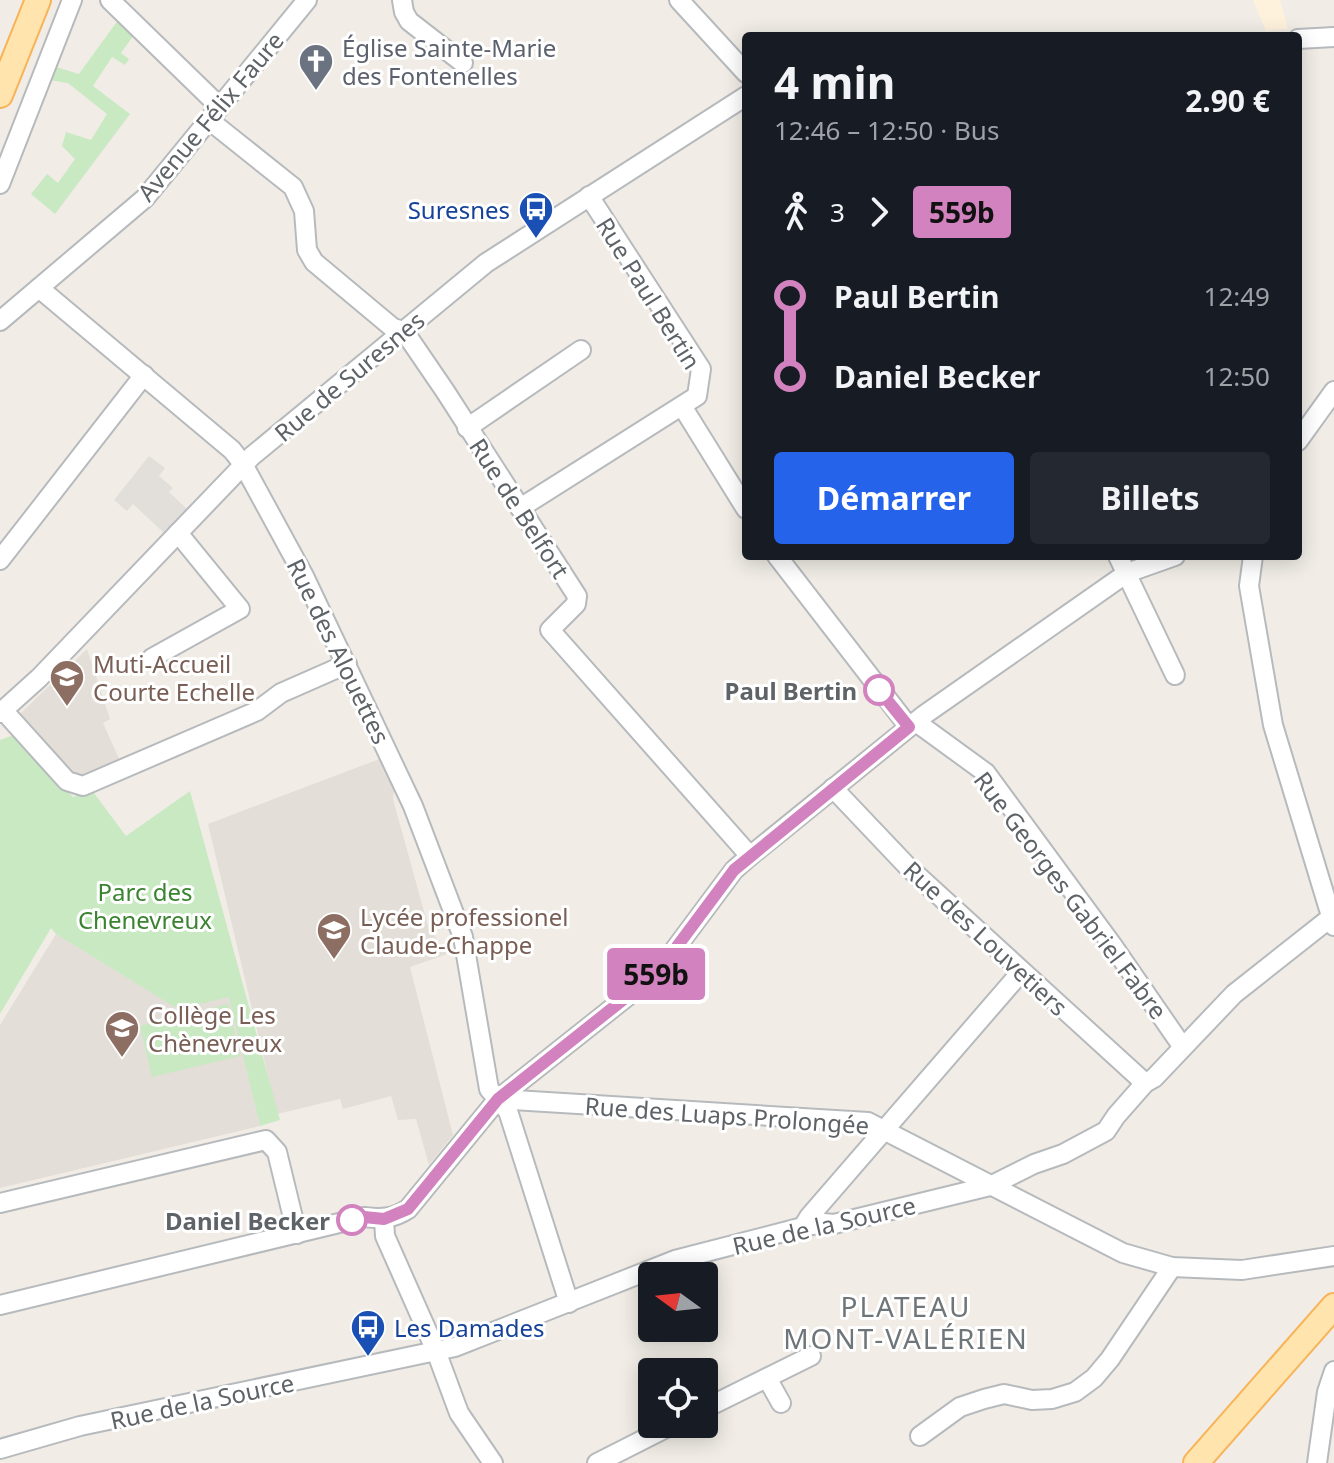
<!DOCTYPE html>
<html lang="fr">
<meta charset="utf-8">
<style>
:root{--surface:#171b24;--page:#242831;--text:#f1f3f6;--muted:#9ea1a6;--accent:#2563eb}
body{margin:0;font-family:"Noto Sans",sans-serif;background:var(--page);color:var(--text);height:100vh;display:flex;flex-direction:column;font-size:30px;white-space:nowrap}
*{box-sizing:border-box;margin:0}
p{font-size:26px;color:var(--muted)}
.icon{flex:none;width:44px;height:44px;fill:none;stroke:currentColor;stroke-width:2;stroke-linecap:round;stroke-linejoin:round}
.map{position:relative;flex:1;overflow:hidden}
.side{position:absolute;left:742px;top:32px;width:560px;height:528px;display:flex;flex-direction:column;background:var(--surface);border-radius:8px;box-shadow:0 4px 20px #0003}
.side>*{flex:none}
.badge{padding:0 16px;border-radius:6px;font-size:28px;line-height:52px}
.needle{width:52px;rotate:285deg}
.fabs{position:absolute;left:638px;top:1262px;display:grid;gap:16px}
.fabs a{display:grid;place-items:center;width:80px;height:80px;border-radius:8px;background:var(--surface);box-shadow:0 4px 20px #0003;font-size:40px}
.map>.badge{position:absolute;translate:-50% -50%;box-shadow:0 0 0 4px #fff}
.legs{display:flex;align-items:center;gap:12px;height:88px;padding:0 32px;font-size:26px}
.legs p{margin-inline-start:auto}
.headline{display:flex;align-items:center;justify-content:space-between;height:136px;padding:0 32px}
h1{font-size:44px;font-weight:700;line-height:60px}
.action{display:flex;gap:16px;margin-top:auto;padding:16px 32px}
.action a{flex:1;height:92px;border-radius:8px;background:var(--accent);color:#fff;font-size:32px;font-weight:700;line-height:92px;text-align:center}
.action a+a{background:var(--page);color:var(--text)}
ul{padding:0 32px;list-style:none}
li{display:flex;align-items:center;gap:28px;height:80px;font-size:30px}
li i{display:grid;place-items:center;width:12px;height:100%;margin:0 10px;background:currentColor}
li i::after{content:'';width:20px;height:20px;margin:-10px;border:6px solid;border-radius:50%;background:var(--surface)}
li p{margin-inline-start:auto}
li:first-child i{background:linear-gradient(#0000 50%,currentColor 0)}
li:last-child i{background:linear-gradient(currentColor 50%,#0000 0)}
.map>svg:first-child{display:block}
.commercial{fill:#fff2dd}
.industrial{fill:#e2dfdb}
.education{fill:#e3ded7}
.green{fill:#c8e9c2}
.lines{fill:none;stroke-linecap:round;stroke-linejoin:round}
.minor-casing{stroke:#b7babd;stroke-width:22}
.major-casing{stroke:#f8b358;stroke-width:28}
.minor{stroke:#fff;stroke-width:18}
.major{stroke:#ffe5ad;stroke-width:24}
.line-1-casing{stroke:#fff;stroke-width:18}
.line-1{stroke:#d282be;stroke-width:12}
.stop-1-dot{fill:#fff;stroke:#d282be;stroke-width:4}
.labels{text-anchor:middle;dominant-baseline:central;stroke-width:6;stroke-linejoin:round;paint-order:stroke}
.worship-label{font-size:24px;fill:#5b616d;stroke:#fff;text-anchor:start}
.street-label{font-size:24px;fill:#5e6367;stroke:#fff}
.transit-label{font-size:24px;fill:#164399;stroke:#fff;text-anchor:end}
.education-label{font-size:24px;fill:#785e54;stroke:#fff;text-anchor:start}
.stop-label{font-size:24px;font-weight:bold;fill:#5e6367;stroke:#fff;text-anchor:end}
.park-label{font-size:24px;fill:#3a8330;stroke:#fff}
.quarter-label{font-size:28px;letter-spacing:2px;fill:#6f7679;stroke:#fff}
</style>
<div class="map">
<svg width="1334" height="1463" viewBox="0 0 1334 1463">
<rect width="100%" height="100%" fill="#f1ede6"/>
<path class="commercial" d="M1253,0h27l8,29 -22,2z"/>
<path class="industrial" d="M149,456l16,12 -6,8 14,12 -4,4 18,17 -23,24 -31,-29 -6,7 -13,-11z"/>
<g class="education">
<path d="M87,649l23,70 -7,4 17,38 -41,18 -6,-2 -55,-61z"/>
<path d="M382,758l13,27 -2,14 35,127 19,28 -37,13 43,168 -24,30 -13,-46 -18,1 -7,-24 -48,13 -3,-10 -63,15 -69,-290z"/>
<path d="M56,934l77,47 97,16 30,129 -260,62v-163z"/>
</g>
<g class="green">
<path d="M121,16l15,16 -15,21 8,6 -4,6 -13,-8 -19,29 37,28 -75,100 -24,-20 16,-20 11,9 17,-24 -13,-13 4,-14 25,8 16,-26 -39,-31 -19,-3 7,-13 23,7z"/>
<path d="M14,735l59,62 18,-8 35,47 64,-45 90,329 -20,6 -31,-129 -51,12 -122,-75 -5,-6 -51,86v-274z"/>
<path d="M228,1004l12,52 -88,21 -12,-51z"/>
</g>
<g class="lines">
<g class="minor-casing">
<g id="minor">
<path d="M110,0l110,107"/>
<path d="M402,0l2,12 5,9 54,42"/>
<path d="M679,0l67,73"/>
<path d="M1298,39l36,-2"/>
<path d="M209,120l84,67 11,24 3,39 7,12 79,66 11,3 41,60 132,205 -1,8 -26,26 200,226"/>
<path d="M0,184l72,-184"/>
<path d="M39,288l193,162 11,14 61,112 109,230 50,131 26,152 19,22 61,192"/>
<path d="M0,321l145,-123 162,-198"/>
<path d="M682,406l64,103"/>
<path d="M467,428l114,-78"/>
<path d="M1298,441l36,-50"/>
<path d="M520,508l177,-112 4,-27 -112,-173"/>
<path d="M777,556l132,171"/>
<path d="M1118,556l57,119"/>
<path d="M1253,556l-4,30 24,139 61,201"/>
<path d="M0,560l144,-185"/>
<path d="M152,658l88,-49 -62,-76"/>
<path d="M3,710l64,71 16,5 174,-75 24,-18 66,-29"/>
<path d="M0,713l39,-35 213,-222 234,-193 260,-167"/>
<path d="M916,722l70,51 127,173 69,100"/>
<path d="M833,788l75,79 237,216"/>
<path d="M498,1099l370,23 255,131 49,14 70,3 92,-14"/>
<path d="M0,1203l266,-63 11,12 20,82"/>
<path d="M384,1219l1,17 51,115 23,62 34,50"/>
<path d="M803,1227l6,-10 213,-246"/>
<path d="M0,1305l364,-88c17,2 29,2 44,-8l90,-110 160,-127 76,-102 16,-14 174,-141 203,-142 48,-17"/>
<path d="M767,1378l14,25"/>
<path d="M704,1409l107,-53"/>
<path d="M920,1436l40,-29 24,-8 20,-5 28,6 20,-1 23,-7 19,-14 16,-19 62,-92"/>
<path d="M0,1449l80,-23 375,-79 220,-87 128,-33 20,-4 11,1 156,-38 44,-22 29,-10 43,-23 10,-15 29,-33 9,-5 80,-84 100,-79"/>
<path d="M597,1463l77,-39"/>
<path d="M1317,1463l10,-71 7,-21"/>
</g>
</g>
<g class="major-casing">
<g id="major">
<path d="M0,95l38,-95"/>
<path d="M1196,1463l138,-157"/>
</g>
</g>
<use href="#minor" class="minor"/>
<use href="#major" class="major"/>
</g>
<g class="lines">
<g class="line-1-casing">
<path id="line-1" d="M352,1220l12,-3 20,2 24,-10 90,-110 160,-127 76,-102 175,-143 -30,-37"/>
</g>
<use href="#line-1" class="line-1"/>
</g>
<defs>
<g id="church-pin" transform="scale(1.8)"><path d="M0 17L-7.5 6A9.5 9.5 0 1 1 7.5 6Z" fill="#6b7280" stroke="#fff"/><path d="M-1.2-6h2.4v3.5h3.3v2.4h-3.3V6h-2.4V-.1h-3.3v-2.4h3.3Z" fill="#fff"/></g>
<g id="bus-pin" transform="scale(1.8)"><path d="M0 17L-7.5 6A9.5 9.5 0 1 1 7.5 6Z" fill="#1a4fb4" stroke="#fff"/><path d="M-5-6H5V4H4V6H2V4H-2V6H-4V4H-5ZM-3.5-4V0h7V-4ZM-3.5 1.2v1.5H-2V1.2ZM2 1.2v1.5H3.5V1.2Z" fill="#fff"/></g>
<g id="school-pin" transform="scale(1.8)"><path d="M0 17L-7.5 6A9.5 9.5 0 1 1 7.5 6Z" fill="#8d6e63" stroke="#fff"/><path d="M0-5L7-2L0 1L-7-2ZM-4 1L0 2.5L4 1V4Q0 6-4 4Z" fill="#fff"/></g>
</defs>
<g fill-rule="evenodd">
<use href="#church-pin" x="316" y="61"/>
<use href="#bus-pin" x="536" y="209"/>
<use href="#school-pin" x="67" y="677"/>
<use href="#school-pin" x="334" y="930"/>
<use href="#school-pin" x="122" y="1028"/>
<use href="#bus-pin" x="368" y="1327"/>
</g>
<g class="stop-1-dot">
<circle cx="879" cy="690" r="14"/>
<circle cx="352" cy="1220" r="14"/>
</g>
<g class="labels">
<g class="worship-label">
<text x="342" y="47">Église Sainte-Marie<tspan x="342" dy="28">des Fontenelles</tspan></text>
</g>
<g class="street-label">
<text transform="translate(210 116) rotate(-50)">Avenue Félix Faure</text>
<text transform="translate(649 293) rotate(58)">Rue Paul Bertin</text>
<text transform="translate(349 376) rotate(-40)">Rue de Suresnes</text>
<text transform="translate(520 508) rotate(57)">Rue de Belfort</text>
<text transform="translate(339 651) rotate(64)">Rue des Alouettes</text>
<text transform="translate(1071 895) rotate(53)">Rue Georges Gabriel Fabre</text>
<text transform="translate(986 938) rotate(43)">Rue des Louvetiers</text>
<text transform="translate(727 1115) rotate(4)">Rue des Luaps Prolongée</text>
<text transform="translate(824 1225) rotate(-13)">Rue de la Source</text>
<text transform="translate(202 1401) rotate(-12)">Rue de la Source</text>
</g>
<g class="transit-label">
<text x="510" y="209">Suresnes</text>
<text x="394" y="1327" text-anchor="start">Les Damades</text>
</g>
<g class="education-label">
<text x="93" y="663">Muti-Accueil<tspan x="93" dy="28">Courte Echelle</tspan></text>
<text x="360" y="916">Lycée professionel<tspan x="360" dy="28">Claude-Chappe</tspan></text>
<text x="148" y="1014">Collège Les<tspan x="148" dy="28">Chènevreux</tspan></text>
</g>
<g class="stop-label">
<text x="857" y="690">Paul Bertin</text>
<text x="330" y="1220">Daniel Becker</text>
</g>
<g class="park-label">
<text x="145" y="891">Parc des<tspan x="145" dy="28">Chenevreux</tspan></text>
</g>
<g class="quarter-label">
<text x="906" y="1306">PLATEAU<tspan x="906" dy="32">MONT-VALÉRIEN</tspan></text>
</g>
</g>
</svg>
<div class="fabs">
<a><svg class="needle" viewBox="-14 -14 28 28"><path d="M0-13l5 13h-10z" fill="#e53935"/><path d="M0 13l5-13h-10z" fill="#9ea1a6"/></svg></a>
<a><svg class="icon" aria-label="locate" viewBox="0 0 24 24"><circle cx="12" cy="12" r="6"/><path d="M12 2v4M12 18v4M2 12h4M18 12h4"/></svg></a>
</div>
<b class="badge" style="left:656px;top:974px;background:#d282be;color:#111">559b</b>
<section class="side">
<div class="headline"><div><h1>4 min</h1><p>12:46 – 12:50 · Bus</p></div><b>2.90 €</b></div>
<div class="legs"><svg class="icon" aria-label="walk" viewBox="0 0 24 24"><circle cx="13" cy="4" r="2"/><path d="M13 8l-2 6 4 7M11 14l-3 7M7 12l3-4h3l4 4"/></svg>3<svg class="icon" aria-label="forward" viewBox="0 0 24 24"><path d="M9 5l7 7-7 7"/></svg><b class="badge" style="background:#d282be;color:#111">559b</b></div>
<ul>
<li><i style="color:#d282be"></i><b>Paul Bertin</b><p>12:49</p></li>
<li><i style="color:#d282be"></i><b>Daniel Becker</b><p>12:50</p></li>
</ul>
<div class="action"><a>Démarrer</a><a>Billets</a></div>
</section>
</div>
